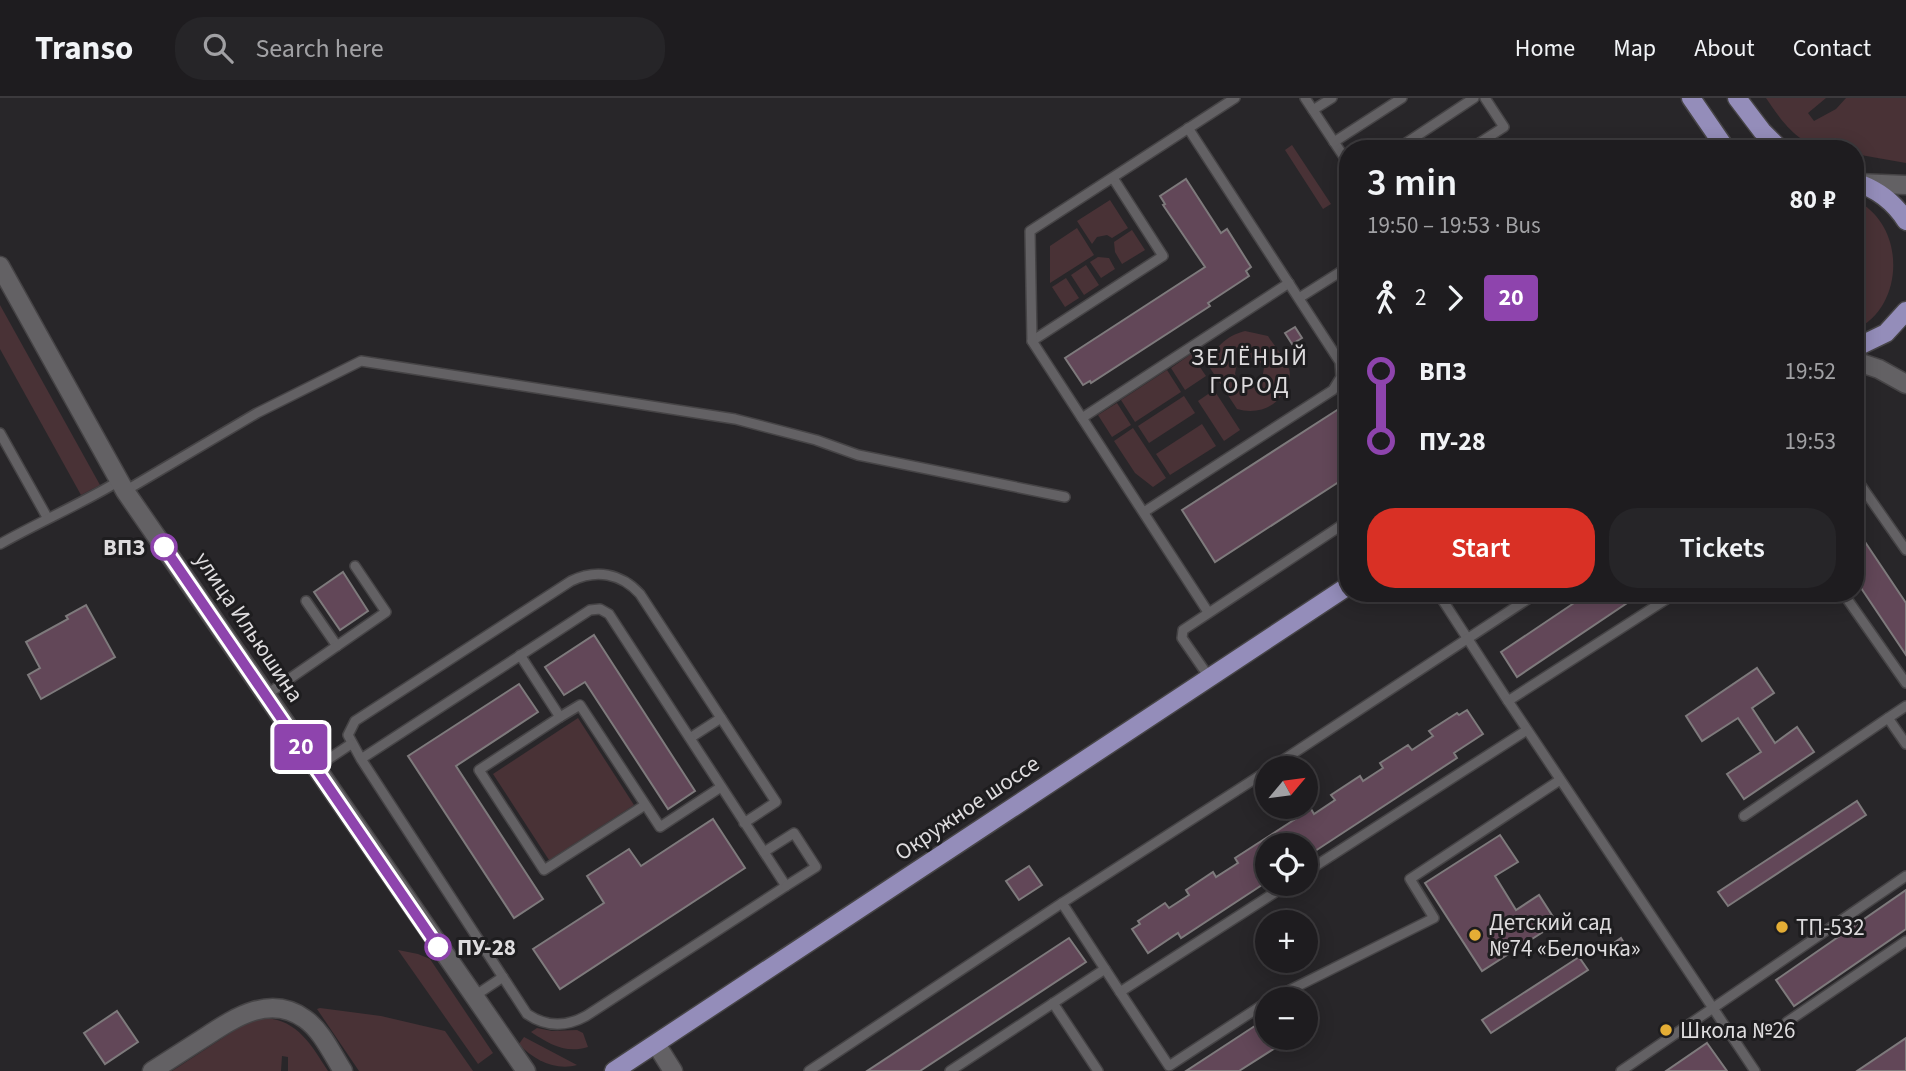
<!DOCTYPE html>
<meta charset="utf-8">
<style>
:root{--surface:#1e1c1f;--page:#262528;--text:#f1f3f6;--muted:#a1a1a4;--line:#3c3a3d;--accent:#d93025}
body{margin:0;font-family:"Source Sans 3",sans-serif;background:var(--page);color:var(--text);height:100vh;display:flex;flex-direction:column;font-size:26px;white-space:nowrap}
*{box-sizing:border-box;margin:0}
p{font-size:23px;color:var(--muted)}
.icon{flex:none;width:38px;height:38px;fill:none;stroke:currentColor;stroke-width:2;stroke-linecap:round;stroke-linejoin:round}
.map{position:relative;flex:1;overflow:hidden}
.panel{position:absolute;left:1339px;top:42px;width:525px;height:462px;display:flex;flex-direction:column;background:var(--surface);border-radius:28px;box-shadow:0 4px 18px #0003,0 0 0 2px var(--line)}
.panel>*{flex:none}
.badge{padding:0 14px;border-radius:5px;font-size:24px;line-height:46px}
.needle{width:46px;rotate:61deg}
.fabs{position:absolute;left:1255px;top:658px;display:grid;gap:14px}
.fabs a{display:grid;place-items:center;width:63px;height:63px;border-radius:50%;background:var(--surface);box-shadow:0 4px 18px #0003,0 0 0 2px var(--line);font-size:35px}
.map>.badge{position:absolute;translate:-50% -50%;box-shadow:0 0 0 4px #fff}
.legs{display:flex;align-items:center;gap:10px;height:77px;padding:0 28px;font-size:23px}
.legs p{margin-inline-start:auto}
.head{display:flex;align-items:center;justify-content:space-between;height:119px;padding:0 28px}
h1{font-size:38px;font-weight:600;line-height:52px}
.button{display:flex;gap:14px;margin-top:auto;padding:14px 28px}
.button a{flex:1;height:80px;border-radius:28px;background:var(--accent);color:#fff;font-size:28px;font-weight:600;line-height:80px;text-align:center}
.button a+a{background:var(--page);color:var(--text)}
ul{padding:0 28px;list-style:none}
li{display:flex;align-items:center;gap:24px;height:70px;font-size:26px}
li i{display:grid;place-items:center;width:10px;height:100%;margin:0 9px;background:currentColor}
li i::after{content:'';width:18px;height:18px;margin:-9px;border:5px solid;border-radius:50%;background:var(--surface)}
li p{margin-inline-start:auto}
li:first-child i{background:linear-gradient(#0000 50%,currentColor 0)}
li:last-child i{background:linear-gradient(currentColor 50%,#0000 0)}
header{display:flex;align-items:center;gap:42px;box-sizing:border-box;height:98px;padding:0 35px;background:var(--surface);border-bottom:2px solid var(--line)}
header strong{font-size:33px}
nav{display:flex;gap:38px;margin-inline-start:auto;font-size:24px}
.search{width:490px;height:63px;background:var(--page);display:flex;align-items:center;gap:18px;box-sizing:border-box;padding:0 24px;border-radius:28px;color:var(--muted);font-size:26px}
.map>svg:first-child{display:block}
.green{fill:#493236;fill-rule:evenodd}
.building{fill:#624758;stroke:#7e7a7c;stroke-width:2}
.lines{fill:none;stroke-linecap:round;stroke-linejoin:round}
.lane-casing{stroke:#464446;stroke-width:12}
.street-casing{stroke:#464446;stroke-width:21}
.secondary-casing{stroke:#464446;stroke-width:21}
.primary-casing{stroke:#464446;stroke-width:21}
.lane{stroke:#636164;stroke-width:9}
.street{stroke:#636164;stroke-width:18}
.secondary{stroke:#636164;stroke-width:18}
.primary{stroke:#948dba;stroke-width:18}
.line-1-casing{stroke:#fff;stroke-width:16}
.line-1{stroke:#8e44ad;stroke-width:10}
.stop-1-dot{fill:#fff;stroke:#8e44ad;stroke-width:3.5}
.poi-dot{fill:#e4ad35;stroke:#1e1d1f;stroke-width:2.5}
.labels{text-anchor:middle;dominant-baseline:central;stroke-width:6;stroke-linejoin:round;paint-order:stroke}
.stop-label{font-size:23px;font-weight:bold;fill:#dedcde;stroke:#1e1d1f;text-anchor:end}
.street-label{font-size:23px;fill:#dedcde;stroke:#1e1d1f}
.poi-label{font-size:23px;fill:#dedcde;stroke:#1e1d1f;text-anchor:start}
.neighbourhood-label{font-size:24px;letter-spacing:2px;fill:#dedcde;stroke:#1e1d1f}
</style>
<header>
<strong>Transo</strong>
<div class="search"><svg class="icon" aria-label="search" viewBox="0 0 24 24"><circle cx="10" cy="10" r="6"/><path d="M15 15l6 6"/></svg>Search here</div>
<nav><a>Home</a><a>Map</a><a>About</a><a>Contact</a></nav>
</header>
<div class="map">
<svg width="1906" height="973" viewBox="0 0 1906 973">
<rect width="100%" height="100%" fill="#282629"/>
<g class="green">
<path d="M1766,0h60l-18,15 6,8 22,-12 10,-11h60v65l-51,-9v-5c-9,0 -20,1 -29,0 -28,-4 -46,-30 -60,-51z"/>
<path d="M1292,47l39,59 -8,5 -38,-59z"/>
<path d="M1110,102l18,28 -16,10 -5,-3 -10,2 -5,7 -15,-23z"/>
<path d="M1855,102c51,24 51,106 0,130z"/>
<path d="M1077,130l17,27 -44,28v-37z"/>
<path d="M1132,132l13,20 -23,14 -7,-12 -1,-10z"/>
<path d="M1098,159l11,1 6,11 -14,9 -11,-16z"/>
<path d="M1086,167l13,20 -15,10 -13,-20z"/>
<path d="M1066,180l13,20 -14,9 -13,-20z"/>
<path d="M0,207l100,180 -19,10 -81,-146z"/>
<path d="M1245,233l23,5c6,10 18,22 21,33 2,5 0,12 -2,16 -8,22 -29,30 -50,24l-27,-41c2,-20 16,-32 35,-37zM1247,259l11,2 6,9 -2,11 -9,7 -12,-2 -6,-10 2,-11z"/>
<path d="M1191,256l15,22 -21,14 -14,-22z"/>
<path d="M1167,272l14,22 -46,30 -14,-22z"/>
<path d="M1214,292l26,40 -16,11 -26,-40z"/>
<path d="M1184,298l11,17 -46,30 -11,-17z"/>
<path d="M1117,305l14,22 -19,12 -14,-22z"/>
<path d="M1202,326l14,22 -46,29 -14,-21z"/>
<path d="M1133,330l33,50 -13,9 -18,-14 -21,-32z"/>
<path d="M578,620l56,87 -85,55 -56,-86z"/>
<path d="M398,852l20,4 12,5 63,94 -15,11z"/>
<path d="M320,910l61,8 64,15 28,40h-114l-42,-62z"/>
<path d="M265,920c33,2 47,28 63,53h-40v-14l-6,-1 -1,15h-109l74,-48z"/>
<path d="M537,930l15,3 25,-1 6,3 5,14c-22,7 -39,-3 -57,-15z"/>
<path d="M524,939l53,28c-21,6 -44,-5 -58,-21z"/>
</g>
<g class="building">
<path d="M1186,81l35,54 6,-4 24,38 -5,4 3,5 -41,27 2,3 -119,77 -1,-2 -7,4 -18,-27 140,-91 -42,-62 2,-1 -5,-8z"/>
<path d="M1295,229l7,11 -10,6 -7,-11z"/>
<path d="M1348,305v73l-133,86 -33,-52z"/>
<path d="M1855,429l51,76v52l-51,-76z"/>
<path d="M343,474l25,39 -28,19 -26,-38z"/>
<path d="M1589,495h53l-125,84 -16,-25z"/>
<path d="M86,507l29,52 -74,42 -13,-24 12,-7 -14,-26 42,-23 -2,-3z"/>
<path d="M594,537l101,156 -27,18 -83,-127 -21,13 -19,-28z"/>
<path d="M1757,570l17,25 -22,15 23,35 22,-16 17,25 -70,47 -17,-25 34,-22 -23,-34 -36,23 -16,-25z"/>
<path d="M519,586l19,28 -82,54 87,133 -29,19 -106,-162z"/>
<path d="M1467,612l16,24 -29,19 3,5 -151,99v-12h-39v30l-8,5 3,5 -81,53 -3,-5 -30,20 -16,-24 8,-5 -2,-3 27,-18 4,5 20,-13 -3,-5 27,-18 3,5 22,-14 -3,-5 76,-49 3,5 21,-14 -4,-5 29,-19 3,5 20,-13 -3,-5 28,-18 4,5 21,-14 -4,-5 28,-18 2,2z"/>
<path d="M1857,703l9,14 -138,91 -10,-14z"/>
<path d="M713,721l32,49 -185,121 -27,-40 71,-46 -17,-27 42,-27 12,17z"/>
<path d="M1500,737l18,27 -23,14 21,34 23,-15 18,28 -75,48 -57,-88z"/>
<path d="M1029,768l13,19 -23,15 -13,-19z"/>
<path d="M1906,792v39l-112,77 -18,-26z"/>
<path d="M1069,840l17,24 -166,109h-53z"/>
<path d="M1621,840l8,13 -10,6 -8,-12z"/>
<path d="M1579,859l9,13 -97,63 -9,-13z"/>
<path d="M117,913l21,31 -33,22 -21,-31z"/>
<path d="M1267,920v20h24l-52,33h-53z"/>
<path d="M1906,940v33h-49z"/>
<path d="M1707,945l20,28h-61z"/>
</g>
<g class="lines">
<g class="lane-casing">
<g id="lane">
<path d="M1305,0l43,65"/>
<path d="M1313,12l19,-12"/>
<path d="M1334,44l68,-44"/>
<path d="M1397,51l77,-51"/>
<path d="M1470,51l34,-22 -19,-29"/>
<path d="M1299,200l49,-31"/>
<path d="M1032,243l131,-85 -50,-78"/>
<path d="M1082,320l207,-135"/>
<path d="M0,335l47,84"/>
<path d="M1855,379l51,73"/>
<path d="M125,393l132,-78 104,-52 374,58 81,21 42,15 207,42"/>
<path d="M1144,414l189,-122 8,-13 -1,-15 -152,-234"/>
<path d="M0,446c39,-22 81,-40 119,-63"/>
<path d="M1438,495l70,108 168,-108"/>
<path d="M1843,495l63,90"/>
<path d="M306,503l31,45"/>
<path d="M1208,514l-176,-271 -2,-110 205,-133"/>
<path d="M520,557l40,62 -81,53 65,100 101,-65"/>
<path d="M1209,579l-27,-39 1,-8 165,-109"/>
<path d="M266,597l120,-83 -31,-46"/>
<path d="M1508,603l247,370"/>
<path d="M1906,608l-18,12 18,26"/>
<path d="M560,619l20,-12 80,122 61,-40"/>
<path d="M690,640l31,-20"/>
<path d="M361,661l229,-149 10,-1 9,5c59,91 118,182 177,272l-200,130c-20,11 -40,11 -59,-2l-166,-255 -13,-24 7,-14 216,-140c25,-12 50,-8 69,13l136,208 -32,21"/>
<path d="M315,670l36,-24"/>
<path d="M1271,670l266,-175"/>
<path d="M1744,718l144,-98"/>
<path d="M764,754l30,-19 22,34 -30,19"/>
<path d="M1306,774l221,-142"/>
<path d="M1105,871l15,23 168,-108"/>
<path d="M1120,894l49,74 98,-64"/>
<path d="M473,899l30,-20"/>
<path d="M1272,901l162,-81 -24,-39 150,-99"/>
<path d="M1053,905l45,68"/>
<path d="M1787,924l119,-81"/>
<path d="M809,973l253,-168"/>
<path d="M950,973l155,-102 -43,-66 205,-132"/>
<path d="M1621,973l285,-195"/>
</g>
</g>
<g class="street-casing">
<g id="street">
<path d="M0,168l125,225 401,580"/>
<path d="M656,946l17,27"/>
<path d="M152,973c17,-11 33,-21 50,-32 31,-20 67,-46 103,-20 17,12 27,35 38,52"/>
</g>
</g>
<g class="secondary-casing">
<g id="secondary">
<path d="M1858,85l48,2"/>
<path d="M1855,263l24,8 27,15"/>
</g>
</g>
<g class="primary-casing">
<g id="primary">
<path d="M1691,0l35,51"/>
<path d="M1737,0l25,33 18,18"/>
<path d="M1855,84c22,7 39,20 51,39"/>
<path d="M1855,250l31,-15 20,-22"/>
<path d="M614,973l734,-485"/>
</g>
</g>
<use href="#lane" class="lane"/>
<use href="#street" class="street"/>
<use href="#secondary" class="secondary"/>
<use href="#primary" class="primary"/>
</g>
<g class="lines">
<g class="line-1-casing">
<path id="line-1" d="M164,449l274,400"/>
</g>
<use href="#line-1" class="line-1"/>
</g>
<g class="stop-1-dot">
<circle cx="164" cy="449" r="12"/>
<circle cx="438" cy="849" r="12"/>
</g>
<g class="poi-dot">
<circle cx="1782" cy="829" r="7"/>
<circle cx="1475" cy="837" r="7"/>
<circle cx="1666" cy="932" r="7"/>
</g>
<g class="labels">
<g class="stop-label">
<text x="145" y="449">ВПЗ</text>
<text x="457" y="849" text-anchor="start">ПУ-28</text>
</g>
<g class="street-label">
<text transform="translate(249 529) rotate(56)">улица Ильюшина</text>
<text transform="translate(967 710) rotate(-34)">Окружное шоссе</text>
</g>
<g class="poi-label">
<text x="1489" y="824">Детский сад<tspan x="1489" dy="26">№74 «Белочка»</tspan></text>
<text x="1796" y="829">ТП-532</text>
<text x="1680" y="932">Школа №26</text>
</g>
<g class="neighbourhood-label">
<text x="1250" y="259">ЗЕЛЁНЫЙ<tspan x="1250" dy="28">ГОРОД</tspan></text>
</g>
</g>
</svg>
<div class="fabs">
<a><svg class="needle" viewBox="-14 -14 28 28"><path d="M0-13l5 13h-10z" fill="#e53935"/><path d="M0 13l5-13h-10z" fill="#a1a1a4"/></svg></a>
<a><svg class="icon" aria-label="locate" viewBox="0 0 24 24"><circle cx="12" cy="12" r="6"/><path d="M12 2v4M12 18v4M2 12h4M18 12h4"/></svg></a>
<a>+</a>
<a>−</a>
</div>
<b class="badge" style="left:301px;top:649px;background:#8e44ad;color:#fff">20</b>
<section class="panel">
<div class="head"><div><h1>3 min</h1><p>19:50 – 19:53 · Bus</p></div><b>80 ₽</b></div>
<div class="legs"><svg class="icon" aria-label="walk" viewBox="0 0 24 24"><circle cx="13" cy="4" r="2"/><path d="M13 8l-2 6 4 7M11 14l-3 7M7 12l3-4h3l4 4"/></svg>2<svg class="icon" aria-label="forward" viewBox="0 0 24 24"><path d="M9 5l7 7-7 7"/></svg><b class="badge" style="background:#8e44ad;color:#fff">20</b></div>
<ul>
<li><i style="color:#8e44ad"></i><b>ВПЗ</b><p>19:52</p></li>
<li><i style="color:#8e44ad"></i><b>ПУ-28</b><p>19:53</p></li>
</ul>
<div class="button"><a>Start</a><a>Tickets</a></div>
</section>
</div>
